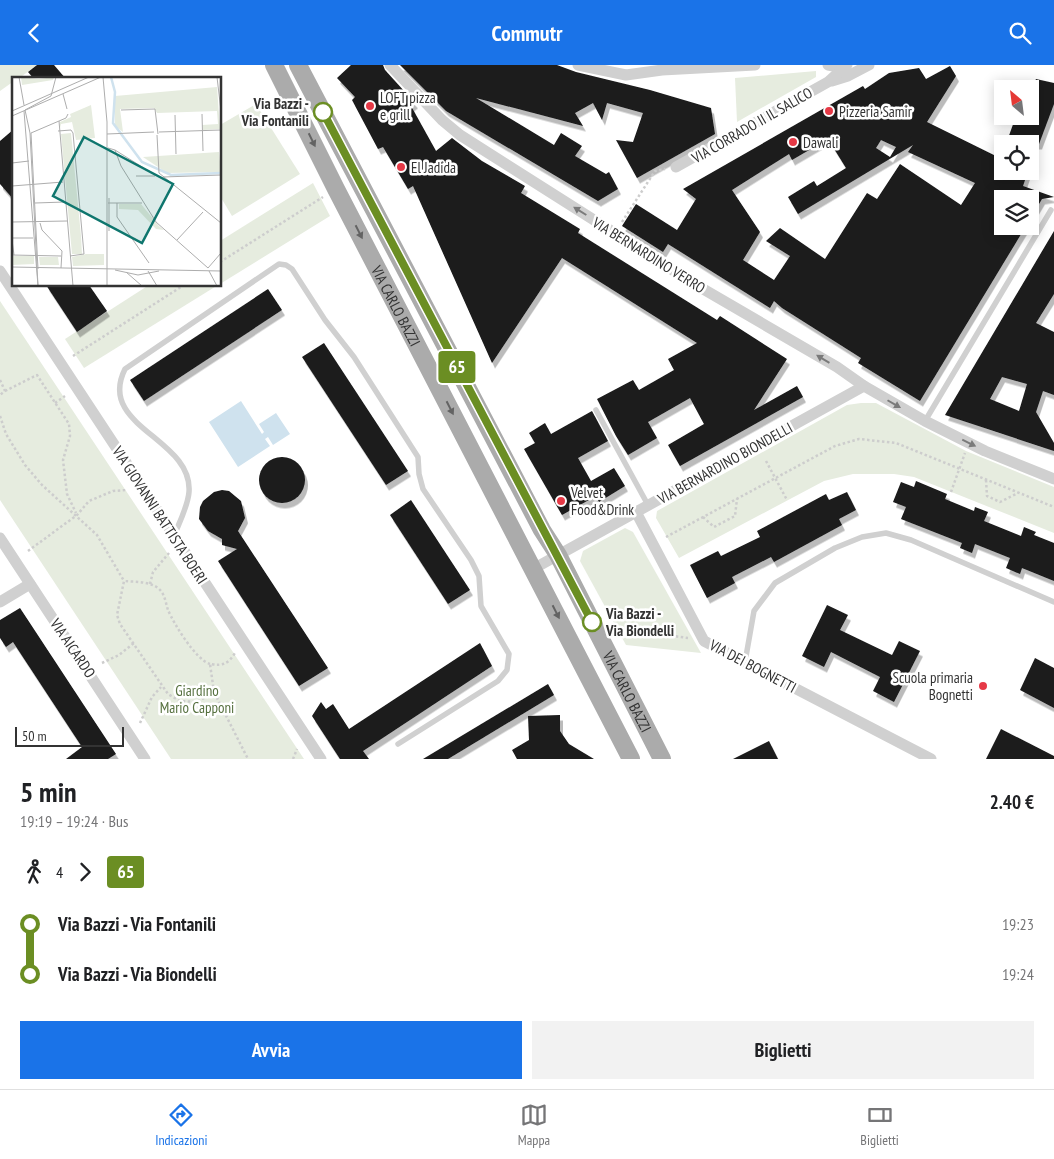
<!DOCTYPE html>
<html lang="it">
<meta charset="utf-8">
<style>
:root{--surface:#fff;--page:#f2f2f2;--text:#202124;--muted:#757577;--line:#e0e0e0;--accent:#1a73e8}
body{margin:0;font-family:"PT Sans Narrow",sans-serif;background:var(--page);color:var(--text);height:100vh;display:flex;flex-direction:column;font-size:19px;white-space:nowrap}
*{box-sizing:border-box;margin:0}
p{font-size:16px;color:var(--muted)}
.icon{flex:none;width:28px;height:28px;fill:none;stroke:currentColor;stroke-width:2;stroke-linecap:round;stroke-linejoin:round}
.map{position:relative;height:694px;overflow:hidden}
.side{display:flex;flex-direction:column;background:var(--surface);flex:1}
.side>*{flex:none}
.badge{padding:0 10px;border-radius:4px;font-size:18px;line-height:32px}
.needle{width:32px;rotate:332deg}
.controls{position:absolute;left:994px;top:15px;display:grid;gap:10px}
.controls a{display:grid;place-items:center;width:45px;height:45px;border-radius:0px;background:var(--surface);box-shadow:0 2px 12px #0003;font-size:25px}
.scale{position:absolute;left:15px;bottom:12px;width:109px;box-sizing:border-box;padding-left:5px;border:2px solid #333;border-top:0;font-size:14px;line-height:18px;white-space:nowrap;color:#333;-webkit-text-stroke:4px #fff;paint-order:stroke}
.map>.badge{position:absolute;translate:-50% -50%;box-shadow:0 0 0 2px #fff}
.legs{display:flex;align-items:center;gap:8px;height:55px;padding:0 20px;font-size:16px}
.legs p{margin-inline-start:auto}
.head{display:flex;align-items:center;justify-content:space-between;height:85px;padding:0 20px}
h1{font-size:28px;font-weight:700;line-height:38px}
.button{display:flex;gap:10px;margin-top:auto;padding:10px 20px}
.button a{flex:1;height:58px;border-radius:0px;background:var(--accent);color:#fff;font-size:20px;font-weight:700;line-height:58px;text-align:center}
.button a+a{background:var(--page);color:var(--text)}
ul{padding:0 20px;list-style:none}
li{display:flex;align-items:center;gap:18px;height:50px;font-size:19px}
li i{display:grid;place-items:center;width:8px;height:100%;margin:0 6px;background:currentColor}
li i::after{content:'';width:12px;height:12px;margin:-6px;border:4px solid;border-radius:50%;background:var(--surface)}
li p{margin-inline-start:auto}
li:first-child i{background:linear-gradient(#0000 50%,currentColor 0)}
li:last-child i{background:linear-gradient(currentColor 50%,#0000 0)}
header{display:flex;justify-content:space-between;align-items:center;height:65px;padding:0 20px;background:var(--accent);color:#fff;font-size:22px;font-weight:700}
.tabs{display:flex;justify-content:space-around;align-items:center;height:70px;border-top:1px solid var(--line);background:var(--surface);font-size:14px;color:var(--muted)}
.tabs a{display:grid;justify-items:center;gap:2px}
.tabs .on{color:var(--accent)}
.map>svg:first-child{display:block}
.green{fill:#e6ecdf}
.water{fill:#cfe2ee}
.building{fill:#1a1a1a;fill-rule:evenodd;filter:url(#shadow)}
.lines{fill:none;stroke-linecap:round;stroke-linejoin:round}
.path{stroke:#cdcdcd;stroke-width:2.5;stroke-dasharray:2.5 2.5;stroke-linecap:butt}
.service{stroke:#d0d0d0;stroke-width:5.5}
.minor{stroke:#d0d0d0;stroke-width:11}
.primary{stroke:#ababab;stroke-width:18}
.oneway{fill:#636363}
.oneway2{fill:#7a7a7a}
.line-1-casing{stroke:#fff;stroke-width:11}
.line-1{stroke:#6b8e23;stroke-width:8}
.poi-dot{fill:#e63946;stroke:#fff;stroke-width:2}
.stop-1-dot{fill:#fff;stroke:#6b8e23;stroke-width:2.5}
.labels{text-anchor:middle;dominant-baseline:central;stroke-width:5;stroke-linejoin:round;paint-order:stroke}
.poi-label{font-size:15px;fill:#333;stroke:#fff;text-anchor:start}
.stop-label{font-size:15px;font-weight:bold;fill:#333;stroke:#fff;text-anchor:end}
.street-label{font-size:15px;fill:#333;stroke:#fff}
.park-label{font-size:15px;fill:#56703f;stroke:#fff}
.inset-river{fill:none;stroke:#cfe2ee;stroke-width:2.5}
.inset-road{fill:none;stroke:#adadad;stroke-width:1}
.view{fill:#0f766e;fill-opacity:0.15;stroke:#0f766e;stroke-width:2.5}
.inset-edge{fill:none;stroke:#333;stroke-width:2.5}
</style>
<header><svg class="icon" aria-label="back" viewBox="0 0 24 24"><path d="M15 5l-7 7 7 7"/></svg>Commutr<svg class="icon" aria-label="search" viewBox="0 0 24 24"><circle cx="10" cy="10" r="6"/><path d="M15 15l6 6"/></svg></header>
<div class="map">
<svg width="1054" height="694" viewBox="0 0 1054 694">
<defs>
<filter id="shadow"><feDropShadow dx="3" dy="5.5" stdDeviation="0" flood-color="#0004"/></filter>
</defs>
<rect width="100%" height="100%" fill="#fff"/>
<g class="green">
<path d="M0,0h37l-19,14h-4v2l-14,10z"/>
<path d="M816,6v6l-79,45 -2,-44z"/>
<path d="M256,39l44,70 -68,42 -12,-20v-71z"/>
<path d="M313,118l17,33 -110,68v-43z"/>
<path d="M149,220h69l-134,83 -19,-29z"/>
<path d="M0,236l304,458h-133l-171,-259z"/>
<path d="M861,338h15l90,48 88,36v46l-140,-56 -20,-3h-41l-29,7 -145,77 -23,-40 1,-7 190,-106z"/>
<path d="M625,463l8,4 68,121 -75,-8 -46,-84 3,-10z"/>
</g>
<path class="water" d="M241,336l21,33 2,-2 -5,-8 17,-11 14,21 -17,11 -5,-8 -3,2 5,7 -32,21 -29,-45z"/>
<g class="building">
<path d="M37,0h17l12,14h-32l-6,-7z"/>
<path d="M351,0h32l2,5 30,33 -4,3 25,45 16,-13 30,23 43,25 -4,7 59,36 -2,4 139,87 3,-4 67,43 -33,51 43,-24 6,11 -123,69 -12,-21 36,-21 -14,-26 -42,24 9,16 -29,17 -12,-19 -19,-37 36,-19 6,10 35,-20 -6,-11 29,-16 -135,-85 -70,105 -79,-177 -5,3 -25,-42 -5,2 -26,-49 3,-3 -18,-19z"/>
<path d="M400,0h157l19,7 74,18 61,18 4,26 -78,44 -21,-38 17,2 10,-29 -36,-10 -5,17 -9,-17 -18,10 8,13 -107,-28 78,47 7,-12 21,13 -7,10 31,18 3,-2 9,17 -20,12 -152,-90z"/>
<path d="M950,1l6,10 -29,46 75,37v12h26l-5,15 31,11 -12,2 -12,20v-20h-28v27h24l-106,175 -62,-38 3,-5 -79,-50 -8,-7 -4,7 -102,-64 -5,8 -41,-26 14,-22 41,26 19,-31 -13,-10 180,-103 2,3 24,-16 30,-5 7,11zM828,74l18,29 -29,18 -3,-5 -26,16 10,17 115,-69 -5,7 67,31 -14,22 -61,-41 -23,35 -10,-6 -42,66 -45,-31 -14,13 24,15 -16,24 -31,-20 17,-28 -28,-42 57,-36 3,6zM881,75l15,7 -6,10 -14,-9z"/>
<path d="M1036,14l18,4v21l-15,40h-33l10,-28h14v-25z"/>
<path d="M14,64v71l-14,-16v-43z"/>
<path d="M1054,166v63l-18,29 18,9v63l-11,-4 -7,21 18,31v8l-109,-36zM1002,312l25,7 -8,27 -29,-12z"/>
<path d="M46,220h43l18,26 -30,21z"/>
<path d="M268,224l14,21 -138,91 -14,-21z"/>
<path d="M324,278l84,128 -22,14 -84,-128z"/>
<path d="M592,346l16,30 -30,17 13,23 23,-13 11,18 -26,16 -3,-6 -34,19 -38,-66 11,-6 -6,-10 16,-10 6,11z"/>
<circle cx="282" cy="415" r="23"/>
<path d="M916,416l31,13 -2,5 29,12 1,-4 13,5 -4,9 37,15 3,-9 12,5 -2,3 20,8v38l-32,-13 -2,6 -14,-6 4,-10 -35,-14 -3,9 -12,-5 2,-5 -61,-24 5,-12 -13,-5 8,-20 13,5z"/>
<path d="M222,425l7,1 12,10 4,17 -7,13 90,137 -29,18 -81,-125 19,-12 -15,-4v-6l-14,-8 -9,-12 1,-12 3,-6 11,-9z"/>
<path d="M847,427l9,18 -17,9 3,6 -68,37 -3,-5 -39,20 3,6 -28,15 -17,-33 28,-14 3,5 39,-19 -3,-6 69,-37 3,6z"/>
<path d="M411,435l59,90 -22,14 -58,-89z"/>
<path d="M827,540l21,10 -8,15 52,25 7,-14 21,10 -26,51 -21,-11 7,-14 -49,-25 -7,15 -22,-11z"/>
<path d="M20,543l96,146 -8,5h-42l16,-12 -69,-105 -7,5 -6,-9v-18z"/>
<path d="M480,578l12,23 -129,85 6,8h-29l-28,-43 9,-14 5,7 7,-5 16,25z"/>
<path d="M1035,593l19,10v40l-34,-18z"/>
<path d="M548,619l6,11 -106,64h-25z"/>
<path d="M560,650v16l9,13 25,15h-77l-5,-9 17,-10 -1,-24z"/>
<path d="M1001,664l53,27v3h-68z"/>
<path d="M769,676l9,18h-45z"/>
</g>
<g class="lines">
<g class="path">
<path d="M622,157l33,-51 10,-2"/>
<path d="M220,197l103,-65"/>
<path d="M73,291l111,-71"/>
<path d="M0,315l5,11 -5,4"/>
<path d="M5,326l32,-16 32,49 1,12 -7,24 4,34 9,19"/>
<path d="M55,338l10,-7"/>
<path d="M0,351l6,18 19,31 17,20 55,50 27,46"/>
<path d="M766,396l21,39"/>
<path d="M986,415l1,16 13,6 18,-9"/>
<path d="M951,427l14,-39"/>
<path d="M703,452l11,10 21,-11 2,-17"/>
<path d="M666,472l169,-91 24,-7 37,4 158,64"/>
<path d="M28,486l49,-36 12,-14 24,-10 14,-1"/>
<path d="M150,519l3,-12 16,-19"/>
<path d="M616,568h36l36,5"/>
<path d="M102,598l17,-8 15,-12"/>
<path d="M210,599c-14,-4 -36,-40 -42,-54 -2,-6 -3,-14 -7,-19 -8,-10 -25,-9 -37,-10l-7,34 3,9 48,70 12,7 17,1 17,-10 34,67"/>
<path d="M214,627l-4,-28c13,2 18,0 25,-11"/>
<path d="M140,658l12,-26 9,-10"/>
<path d="M293,694l4,-10"/>
</g>
<g class="service">
<path d="M596,345l52,95"/>
<path d="M925,356l126,-211"/>
<path d="M174,471c5,-13 14,-30 15,-44 4,-54 -93,-65 -64,-123l154,-105 7,1 6,4 33,51 29,37 64,100 1,17 4,15 48,71 8,16 2,30 28,48 -2,16 -9,11 -100,63"/>
<path d="M745,597l9,-51 21,-28 60,-35 27,-11 24,-4 25,7 143,62"/>
</g>
<g class="minor">
<path d="M390,0l52,55 18,15 238,151 139,81 27,19 61,35 60,30 69,28"/>
<path d="M578,0l48,10 36,-5 93,-5"/>
<path d="M828,0l16,3"/>
<path d="M832,16l16,-5 21,-11"/>
<path d="M676,102l152,-85 19,-17"/>
<path d="M0,206l321,488"/>
<path d="M636,447l68,129 227,118"/>
<path d="M0,473l145,221"/>
<path d="M533,504l331,-183"/>
<path d="M0,537l30,-18"/>
</g>
<g class="primary">
<path id="s1" d="M274,0l62,124 295,570"/>
<path id="s2" d="M298,0l244,465 16,25 104,204"/>
</g>
</g>
<defs><path id="oneway-solid" d="M-6-.8H1V-3.2L6.5 0L1 3.2V.8H-6Z" transform="scale(1.25)"/></defs>
<g class="oneway">
<use href="#oneway-solid" transform="translate(312 75) rotate(64)"/>
<use href="#oneway-solid" transform="translate(359 167) rotate(63)"/>
<use href="#oneway-solid" transform="translate(450 343) rotate(63)"/>
<use href="#oneway-solid" transform="translate(556 547) rotate(63)"/>
</g>
<g class="oneway2">
<use href="#oneway-solid" transform="translate(580 146) rotate(-148)"/>
<use href="#oneway-solid" transform="translate(823 294) rotate(-149)"/>
<use href="#oneway-solid" transform="translate(894 339) rotate(30)"/>
<use href="#oneway-solid" transform="translate(969 378) rotate(26)"/>
</g>
<g class="lines">
<g class="line-1-casing">
<path id="line-1" d="M323,47l269,510"/>
</g>
<use href="#line-1" class="line-1"/>
</g>
<g class="poi-dot">
<circle cx="370" cy="41" r="5"/>
<circle cx="829" cy="46" r="5"/>
<circle cx="793" cy="77" r="5"/>
<circle cx="401" cy="102" r="5"/>
<circle cx="561" cy="436" r="5"/>
<circle cx="983" cy="621" r="5"/>
</g>
<g class="stop-1-dot">
<circle cx="323" cy="47" r="9"/>
<circle cx="592" cy="557" r="9"/>
</g>
<g class="labels">
<g class="poi-label">
<text x="380" y="32">LOFT pizza<tspan x="380" dy="17">e grill</tspan></text>
<text x="839" y="46">Pizzeria Samir</text>
<text x="803" y="77">Dawali</text>
<text x="411" y="102">El Jadida</text>
<text x="571" y="427">Velvet<tspan x="571" dy="17">Food&amp;Drink</tspan></text>
<text x="973" y="612" text-anchor="end">Scuola primaria<tspan x="973" dy="17">Bognetti</tspan></text>
</g>
<g class="stop-label">
<text x="309" y="38">Via Bazzi -<tspan x="309" dy="17">Via Fontanili</tspan></text>
<text x="606" y="548" text-anchor="start">Via Bazzi -<tspan x="606" dy="17">Via Biondelli</tspan></text>
</g>
<g class="street-label">
<text transform="translate(752 60) rotate(-30)">VIA CORRADO II IL SALICO</text>
<text transform="translate(649 190) rotate(32)">VIA BERNARDINO VERRO</text>
<text stroke="none"><textPath href="#s1" startOffset="270">VIA CARLO BAZZI</textPath></text>
<text transform="translate(725 398) rotate(-29)">VIA BERNARDINO BIONDELLI</text>
<text transform="translate(160 450) rotate(57)">VIA GIOVANNI BATTISTA BOERI</text>
<text transform="translate(73 583) rotate(56)">VIA AICARDO</text>
<text transform="translate(753 601) rotate(28)">VIA DEI BOGNETTI</text>
<text stroke="none"><textPath href="#s2" startOffset="708">VIA CARLO BAZZI</textPath></text>
</g>
<g class="park-label">
<text x="197" y="625">Giardino<tspan x="197" dy="17">Mario Capponi</tspan></text>
</g>
</g>
<g transform="translate(12 12)">
<rect width="209" height="209" fill="#fff"/>
<path d="M9,0l18,2 15,-2 -1,3 -31,5zM205,10l3,42 -17,1 -1,-5 16,-1 -1,-13 -60,2 -3,-5 -34,1 3,23 -8,-6v-30zM79,28l4,33 -19,2 -4,-18 -11,2 -1,4v-6l11,-5 -1,-3zM59,56l10,103 1,18h-10l-11,-120zM207,75l2,20 -54,1 -24,-16zM129,127l18,22 5,4 -8,-1 -18,-19 -19,-1v-5zM74,177h18v11l-31,1 -1,-9zM0,179h22v8l-22,1zM27,180h19l1,8h-19z" fill="#e6ecdf"/>
<path class="inset-river" d="M99,0l4,15 -2,31 29,39 29,13 50,-2"/>
<path class="inset-road" d="M7,0l5,28M91,0l4,45v164M205,0l4,34M51,17l4,15M109,33l34,-1 3,25M0,34l77,-34M12,34l14,175M190,37l1,37M163,38l1,39M0,39l89,-39M47,44l14,165M46,54l13,-1 2,3M147,55l62,-2M95,57l47,-2M145,58l2,38M96,71l7,2 6,16 35,56 52,46M103,73l40,25M0,86l17,-2M147,96l62,50M124,99h19M151,100l58,-2M0,109l51,-4M23,126l30,-1M96,126h34M105,126v14l32,46M0,145l55,-1M28,146l2,7 20,21M97,154v-33M0,161h21M0,163l2,15M165,163l26,-28M0,178l49,1M58,179l14,-2 -11,-121M0,190l209,4M49,191l1,-17M196,191l13,-15M26,192l-7,-136 35,-15 2,-4M103,193l23,5 21,-4M136,194l9,15M197,194l8,15M114,195l16,14M26,209l-8,-153 -5,-23 26,-14 5,-19"/>
<path class="view" d="M72,60l89,47 -31,59 -89,-47z"/>
<rect width="209" height="209" class="inset-edge"/>
</g>
</svg>
<div class="controls">
<a><svg class="needle" viewBox="-14 -14 28 28"><path d="M0-13l5 13h-10z" fill="#e53935"/><path d="M0 13l5-13h-10z" fill="#757577"/></svg></a>
<a><svg class="icon" aria-label="locate" viewBox="0 0 24 24"><circle cx="12" cy="12" r="6"/><path d="M12 2v4M12 18v4M2 12h4M18 12h4"/></svg></a>
<a><svg class="icon" aria-label="layers" viewBox="0 0 24 24"><path d="M12 4l9 5-9 5-9-5zM3 14l9 5 9-5"/></svg></a>
</div>
<div class="scale">50 m</div>
<b class="badge" style="left:457px;top:302px;background:#6b8e23;color:#fff">65</b>
</div>
<section class="side">
<div class="head"><div><h1>5 min</h1><p>19:19 – 19:24 · Bus</p></div><b>2.40 €</b></div>
<div class="legs"><svg class="icon" aria-label="walk" viewBox="0 0 24 24"><circle cx="13" cy="4" r="2"/><path d="M13 8l-2 6 4 7M11 14l-3 7M7 12l3-4h3l4 4"/></svg>4<svg class="icon" aria-label="forward" viewBox="0 0 24 24"><path d="M9 5l7 7-7 7"/></svg><b class="badge" style="background:#6b8e23;color:#fff">65</b></div>
<ul>
<li><i style="color:#6b8e23"></i><b>Via Bazzi - Via Fontanili</b><p>19:23</p></li>
<li><i style="color:#6b8e23"></i><b>Via Bazzi - Via Biondelli</b><p>19:24</p></li>
</ul>
<div class="button"><a>Avvia</a><a>Biglietti</a></div>
</section>
<nav class="tabs">
<a class="on"><svg class="icon" aria-label="directions" viewBox="0 0 24 24"><path d="M12 3l9 9-9 9-9-9zM9 14v-3h6M13 9l2 2-2 2"/></svg>Indicazioni</a>
<a><svg class="icon" aria-label="map" viewBox="0 0 24 24"><path d="M3 6l6-2 6 2 6-2v14l-6 2-6-2-6 2zM9 4v14M15 6v14"/></svg>Mappa</a>
<a><svg class="icon" aria-label="tickets" viewBox="0 0 24 24"><path d="M3 7h18v10H3zM15 7v10"/></svg>Biglietti</a>
</nav>
